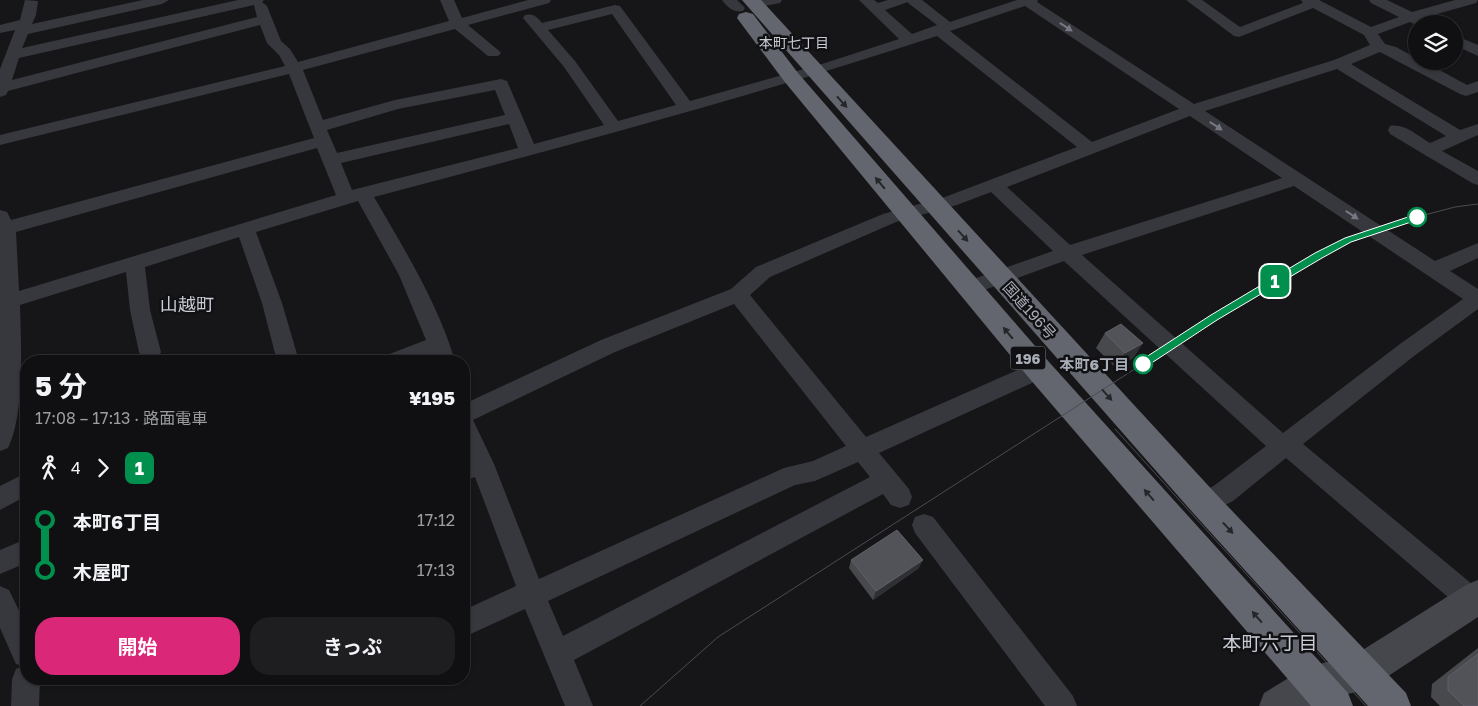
<!DOCTYPE html>
<html lang="ja">
<meta charset="utf-8">
<style>
:root{--surface:#101012;--page:#1e1e20;--text:#f1f3f6;--muted:#9c9d9f;--line:#303032;--accent:#db2777}
body{margin:0;font-family:"Golos Text","Noto Sans JP",sans-serif;background:var(--page);color:var(--text);height:100vh;display:flex;flex-direction:column;font-size:19px;white-space:nowrap}
*{box-sizing:border-box;margin:0}
p{font-size:16px;color:var(--muted)}
.icon{flex:none;width:28px;height:28px;fill:none;stroke:currentColor;stroke-width:2;stroke-linecap:round;stroke-linejoin:round}
.map{position:relative;flex:1;overflow:hidden}
.panel{position:absolute;left:20px;top:355px;width:450px;height:330px;display:flex;flex-direction:column;background:var(--surface);border-radius:20px;box-shadow:0 1px 4px #0004,0 0 0 1px var(--line)}
.panel>*{flex:none}
.badge{padding:0 10px;border-radius:8px;font-size:18px;line-height:32px}
.tools{position:absolute;left:1408px;top:15px;display:grid;gap:10px}
.tools a{display:grid;place-items:center;width:55px;height:55px;border-radius:50%;background:var(--surface);box-shadow:0 1px 4px #0004,0 0 0 1px var(--line);font-size:25px}
.map>.badge{position:absolute;translate:-50% -50%;box-shadow:0 0 0 2px #fff}
.legs{display:flex;align-items:center;gap:8px;height:55px;padding:0 15px;font-size:16px}
.legs p{margin-inline-start:auto}
.overview{display:flex;align-items:center;justify-content:space-between;height:85px;padding:0 15px}
h1{font-size:28px;font-weight:700;line-height:38px}
.button{display:flex;gap:10px;margin-top:auto;padding:10px 15px}
.button a{flex:1;height:58px;border-radius:20px;background:var(--accent);color:#fff;font-size:20px;font-weight:700;line-height:58px;text-align:center}
.button a+a{background:var(--page);color:var(--text)}
ul{padding:0 15px;list-style:none}
li{display:flex;align-items:center;gap:18px;height:50px;font-size:19px}
li i{display:grid;place-items:center;width:8px;height:100%;margin:0 6px;background:currentColor}
li i::after{content:'';width:12px;height:12px;margin:-6px;border:4px solid;border-radius:50%;background:var(--surface)}
li p{margin-inline-start:auto}
li:first-child i{background:linear-gradient(#0000 50%,currentColor 0)}
li:last-child i{background:linear-gradient(currentColor 50%,#0000 0)}
.map>svg:first-child{display:block}
.lines{fill:none;stroke-linecap:round;stroke-linejoin:round}
.street{fill:#37383d;fill-rule:evenodd}
.secondary{fill:#45474d;fill-rule:evenodd}
.highway{fill:#63666e;fill-rule:evenodd}
.tram{stroke:#4a4c52;stroke-width:1}
.wall{fill:#47494d}
.shaded-wall{fill:#2f3033}
.building{fill:#525359;stroke:#5f6168}
.oneway{fill:#757881}
.oneway2{fill:#26262a}
.line-1{fill:#008f4d;stroke:#fff}
.stop-1-dot{fill:#fff;stroke:#008f4d;stroke-width:2.5}
.labels{text-anchor:middle;dominant-baseline:central;stroke-width:5;stroke-linejoin:round;paint-order:stroke}
.far-neighbourhood-label{font-size:14px;fill:#c9ccd4;stroke:#111113}
.shield{fill:#111113;stroke:#7b7e86;stroke-width:1}
.shield-label{font-size:14px;font-weight:bold;fill:#a8adb8}
.street-label{font-size:15px;fill:#a8adb8;stroke:#111113}
.stop-label{font-size:15px;font-weight:bold;fill:#a8adb8;stroke:#111113;text-anchor:end}
.quarter-label{font-size:18px;fill:#c9ccd4;stroke:#111113}
.near-neighbourhood-label{font-size:19px;fill:#c9ccd4;stroke:#111113}
</style>
<div class="map">
<svg width="1478" height="706" viewBox="0 0 1478 706">
<rect width="100%" height="100%" fill="#161618"/>
<g class="lines">
<g class="street">
<path d="M25,0l13,1 -2,14 -4,9 111,-24h26l-7,4 -134,30 -6,14 216,-48h26l-2,2 5,4 14,35 9,8 8,13 151,-41 -9,-21h14l8,18 66,-18h23l-2,3 -81,22 30,25 3,3 -3,3h-10l-33,-27 -152,41 20,50 72,-20 106,-21 6,2 27,63 70,-19 -40,-58 -41,-49 2,-3c9,-2 12,2 17,8l73,-18 5,1 70,95 132,-37 77,-25 -40,-39h15l4,3 10,-3h34l28,22 67,-22h21l-1,2 157,102 140,-44 36,-15 -6,-10 -51,-27 -74,29 -5,-1 -48,-36h16l38,27 63,-24 -2,-3h18l52,27 28,-10 -28,-14 -2,-3h18l25,12 43,-12h23l-2,3 -53,15 3,3 -2,3 -8,1 -6,-3 -32,12 7,10 11,3 20,11v3h7l44,24 11,-4v11l-12,4 -6,-2 -80,-42 -29,12 109,66 18,-6v11l-36,16 36,20v14l-6,-2 -82,-49 -2,-4 2,-4c14,-3 28,10 40,17l16,-7 -109,-67 -132,42 230,150 43,-18v15l-28,13 28,18v20l-64,47 -111,88 175,145v22l-6,3 -9,-4 -177,-152 -53,43 -28,14 -9,-3 -3,-8 3,-8 19,-11 51,-39 -202,-185 -88,32 -7,2 -7,-2 -3,-5 3,-5 91,-32 -62,-59 -34,13 -61,17 -126,55 -20,18 116,142 165,-73 8,-3 8,3 3,6 -3,6 -168,77 30,36 3,8 -3,8 -9,3 -9,-3 -8,-11 -309,166 19,46h-28l-40,-97 -61,28v-27l52,-24 -41,-109 -11,4v-20l4,-2 -4,-9v-46l137,-64 130,-51 25,-22 127,-53 62,-17 132,-50 -140,-111c-186,61 -374,111 -563,161 30,52 64,106 81,164h-22l-1,-5 -15,5h-33l3,-6 39,-15 -27,-65 -41,-74 -102,31 26,71 17,58h-22l-15,-58 -23,-66 -94,30 5,43 11,42 -3,6 -8,2 -8,-2 -3,-6 -9,-42 -4,-38 -106,33c1,40 5,108 -12,143l-8,3v-241l7,2 4,8 303,-82 -25,-64 -289,71v-10l285,-69 -6,-11 -12,-12 -7,-18 -252,66 -2,4 -6,2v-28l15,-39 -15,3v-8l20,-5zM908,2v1l29,22 -25,9 -27,-24zM254,5l3,12 -245,63 7,-22zM1025,6l154,103 -87,33 -142,-111zM612,14l64,91 -58,16 -43,-60 -27,-31zM495,90l10,25 -168,38 -10,-23 71,-21zM1190,116l92,62 -212,67 -63,-58zM509,124l9,24 -166,42 -11,-27zM317,148l19,47 -317,96 -3,-59zM1294,186l169,113 -63,45 -117,89 -201,-178zM734,304l112,142 -33,15 -29,7 -245,111 -45,-115 -21,-44 142,-68zM858,462l12,15 -307,159 -15,-35 247,-116 20,-4z"/>
<path d="M722,0h15l8,8 -2,3c-9,2 -16,-4 -21,-11z"/>
<path d="M754,0h28l-2,3 -25,5 -7,-4z"/>
<path d="M1454,35l24,10v11l-24,-11z"/>
<path d="M26,473v23l-26,14v-24z"/>
<path d="M924,514l9,3 140,179 4,10h-32l-130,-173 -3,-8 3,-8z"/>
<path d="M26,539v24l-26,11v-24z"/>
<path d="M0,586l9,4 17,35v54h14l-1,27h-28l1,-27 4,-10 7,-3 -7,-2 -16,-36z"/>
</g>
<path class="secondary" d="M1478,580v37l-105,69 -13,5 -38,9 -11,6h-52l5,-13 38,-23 13,-5 38,-9 113,-71z"/>
<g class="highway">
<path d="M742,0h19l455,494 190,199 5,13h-43l-174,-192z"/>
<path d="M746,12l7,2 45,59 251,289 299,331 5,13h-42l-282,-328 -245,-297 -47,-63 2,-4z"/>
</g>
<g class="tram">
<path d="M1115,429l251,277"/>
<path d="M640,706l78,-69 496,-319 104,-63 30,-15 69,-23 38,-10 23,-3"/>
</g>
</g>
<g class="wall">
<path d="M1105,333l38,10 -10,15 -17,10 -20,-20z"/>
<path d="M851,560l68,8 -46,32 -24,-32z"/>
<path d="M1478,648v58h-38l-9,-9 1,-13z"/>
</g>
<g class="shaded-wall">
<path d="M1143,343l-10,15 -17,10 9,-15z"/>
<path d="M923,560l-4,8 -46,32 3,-9z"/>
</g>
<g class="building">
<path d="M1121,324l22,19 -18,10 -20,-20z"/>
<path d="M897,530l26,30 -47,31 -25,-31z"/>
<path d="M1478,654v52h-14l-16,-16v-13z"/>
</g>
<defs><path id="oneway-solid" d="M-6-.8H1V-3.2L6.5 0L1 3.2V.8H-6Z" transform="scale(1.25)"/></defs>
<g class="oneway">
<use href="#oneway-solid" transform="translate(1066 27) rotate(33)"/>
<use href="#oneway-solid" transform="translate(1216 126) rotate(33)"/>
<use href="#oneway-solid" transform="translate(1352 215) rotate(33)"/>
</g>
<g class="oneway2">
<use href="#oneway-solid" transform="translate(842 102) rotate(48)"/>
<use href="#oneway-solid" transform="translate(880 183) rotate(-130)"/>
<use href="#oneway-solid" transform="translate(963 236) rotate(48)"/>
<use href="#oneway-solid" transform="translate(1008 333) rotate(-130)"/>
<use href="#oneway-solid" transform="translate(1107 395) rotate(48)"/>
<use href="#oneway-solid" transform="translate(1149 495) rotate(-131)"/>
<use href="#oneway-solid" transform="translate(1228 528) rotate(47)"/>
<use href="#oneway-solid" transform="translate(1257 617) rotate(-131)"/>
</g>
<path class="line-1" d="M1417,214l4,3 -1,2 -69,23 -29,16 -105,62 -70,46h-7v-5l71,-46 104,-62 30,-15z"/>
<g class="stop-1-dot">
<circle cx="1417" cy="217" r="9"/>
<circle cx="1143" cy="364" r="9"/>
</g>
<g class="labels">
<g class="far-neighbourhood-label">
<text x="794" y="42">本町七丁目</text>
</g>
<rect class="shield" x="1010.5" y="346.5" width="35" height="23" rx="4"/>
<g class="shield-label">
<text x="1028" y="358">196</text>
</g>
<g class="street-label">
<text transform="translate(1030 310) rotate(48)">国道196号</text>
</g>
<g class="stop-label">
<text x="1129" y="364">本町6丁目</text>
</g>
<g class="quarter-label">
<text x="187" y="304">山越町</text>
</g>
<g class="near-neighbourhood-label">
<text x="1270" y="642">本町六丁目</text>
</g>
</g>
</svg>
<div class="tools">
<a><svg class="icon" aria-label="layers" viewBox="0 0 24 24"><path d="M12 4l9 5-9 5-9-5zM3 14l9 5 9-5"/></svg></a>
</div>
<b class="badge" style="left:1275px;top:281px;background:#008f4d;color:#fff">1</b>
<section class="panel">
<div class="overview"><div><h1>5 分</h1><p>17:08 – 17:13 · 路面電車</p></div><b>¥195</b></div>
<div class="legs"><svg class="icon" aria-label="walk" viewBox="0 0 24 24"><circle cx="13" cy="4" r="2"/><path d="M13 8l-2 6 4 7M11 14l-3 7M7 12l3-4h3l4 4"/></svg>4<svg class="icon" aria-label="forward" viewBox="0 0 24 24"><path d="M9 5l7 7-7 7"/></svg><b class="badge" style="background:#008f4d;color:#fff">1</b></div>
<ul>
<li><i style="color:#008f4d"></i><b>本町6丁目</b><p>17:12</p></li>
<li><i style="color:#008f4d"></i><b>木屋町</b><p>17:13</p></li>
</ul>
<div class="button"><a>開始</a><a>きっぷ</a></div>
</section>
</div>
